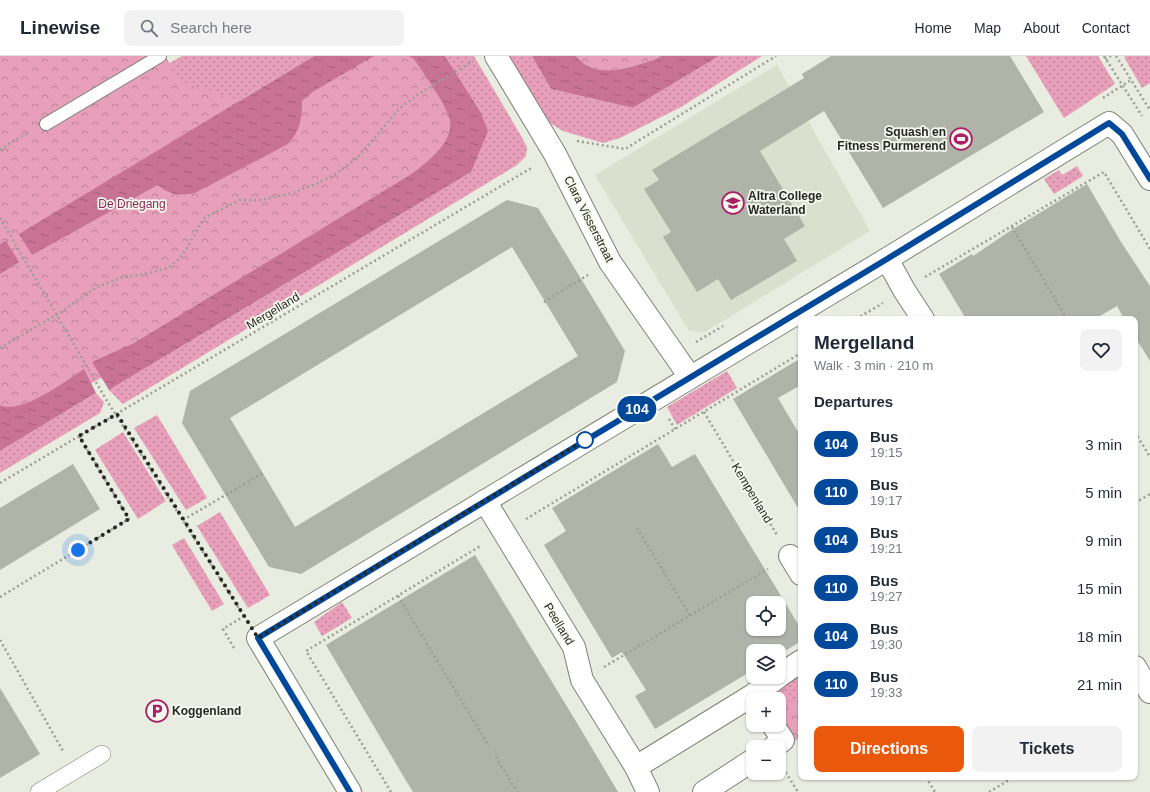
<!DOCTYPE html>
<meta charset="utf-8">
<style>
:root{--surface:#fff;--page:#f2f2f3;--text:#1f2937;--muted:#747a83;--line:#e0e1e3;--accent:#ea580c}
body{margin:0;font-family:Helvetica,sans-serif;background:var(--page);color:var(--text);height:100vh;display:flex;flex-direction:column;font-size:15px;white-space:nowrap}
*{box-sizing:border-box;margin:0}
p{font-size:13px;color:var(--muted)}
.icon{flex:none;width:22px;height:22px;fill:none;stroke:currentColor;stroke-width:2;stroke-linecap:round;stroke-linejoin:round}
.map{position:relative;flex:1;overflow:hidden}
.details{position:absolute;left:798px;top:260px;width:340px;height:464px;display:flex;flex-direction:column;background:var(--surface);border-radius:8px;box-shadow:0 1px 3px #0004}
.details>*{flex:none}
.badge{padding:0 8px;border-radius:13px;font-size:14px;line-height:26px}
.fabs{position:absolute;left:746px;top:540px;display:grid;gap:8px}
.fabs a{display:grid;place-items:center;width:40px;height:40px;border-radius:8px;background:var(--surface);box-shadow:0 1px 3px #0004;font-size:20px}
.you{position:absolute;width:20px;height:20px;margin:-10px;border:3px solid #fff;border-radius:50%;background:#1a73e8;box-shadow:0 0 0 6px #1a73e833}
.map>.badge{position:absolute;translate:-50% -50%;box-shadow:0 0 0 2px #fff}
h2{padding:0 16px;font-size:15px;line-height:36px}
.round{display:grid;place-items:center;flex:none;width:42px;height:42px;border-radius:8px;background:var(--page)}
.overview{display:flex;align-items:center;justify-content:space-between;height:68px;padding:0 16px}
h1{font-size:19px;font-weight:800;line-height:30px}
.primary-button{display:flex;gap:8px;margin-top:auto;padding:8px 16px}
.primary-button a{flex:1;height:46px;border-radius:8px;background:var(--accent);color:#fff;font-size:16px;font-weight:800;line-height:46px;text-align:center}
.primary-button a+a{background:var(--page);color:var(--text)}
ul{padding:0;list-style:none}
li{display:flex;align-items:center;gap:12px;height:48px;padding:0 16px}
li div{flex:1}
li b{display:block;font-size:15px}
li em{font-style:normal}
li .badge{min-width:44px;font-weight:700;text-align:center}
header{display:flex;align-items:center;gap:24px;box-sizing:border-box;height:56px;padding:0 20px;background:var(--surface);border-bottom:1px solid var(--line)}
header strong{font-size:19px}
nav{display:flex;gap:22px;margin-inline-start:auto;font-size:14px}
.search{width:280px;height:36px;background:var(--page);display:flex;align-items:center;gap:10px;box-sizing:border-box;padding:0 14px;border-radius:8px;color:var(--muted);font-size:15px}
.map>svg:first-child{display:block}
.built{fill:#dbe0ce}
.grass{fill:url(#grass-dots)}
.forest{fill:url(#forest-crowns)}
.water{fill:url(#water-ripples)}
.building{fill:#b0b3a8;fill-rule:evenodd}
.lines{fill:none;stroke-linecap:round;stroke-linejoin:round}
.service-casing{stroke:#7e8076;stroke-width:14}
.pedestrian-casing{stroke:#7e8076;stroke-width:18}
.minor-casing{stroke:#7e8076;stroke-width:24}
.path{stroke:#9c9e95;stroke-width:2.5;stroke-dasharray:2 3;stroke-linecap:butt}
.service{stroke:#fff;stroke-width:12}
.pedestrian{stroke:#fff;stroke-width:17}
.minor{stroke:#fff;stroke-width:22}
.line-casing{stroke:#fff;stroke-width:9}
.line{stroke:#004899;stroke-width:6}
.walk{stroke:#272824;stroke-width:4;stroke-dasharray:0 7.2}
.stop-dot{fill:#fff;stroke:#004899;stroke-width:2}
.labels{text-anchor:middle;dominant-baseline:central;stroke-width:3.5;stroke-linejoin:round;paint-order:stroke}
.poi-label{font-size:12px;font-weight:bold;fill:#272824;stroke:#f6f9ed;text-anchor:start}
.park-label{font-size:12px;fill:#8c2756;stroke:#f6f9ed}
.street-label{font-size:12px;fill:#272824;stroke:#f6f9ed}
</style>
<header>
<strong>Linewise</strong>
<div class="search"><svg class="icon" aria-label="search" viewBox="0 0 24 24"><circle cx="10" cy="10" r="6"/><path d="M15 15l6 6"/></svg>Search here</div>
<nav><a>Home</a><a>Map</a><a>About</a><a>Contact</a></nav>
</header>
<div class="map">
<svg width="1150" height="736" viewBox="0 0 1150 736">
<defs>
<pattern id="grass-dots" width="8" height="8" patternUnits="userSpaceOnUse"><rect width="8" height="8" fill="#e8a0ba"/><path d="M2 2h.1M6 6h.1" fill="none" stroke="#bc8297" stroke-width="1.8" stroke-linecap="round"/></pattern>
<pattern id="forest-crowns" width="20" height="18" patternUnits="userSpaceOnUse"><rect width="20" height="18" fill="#e8a0ba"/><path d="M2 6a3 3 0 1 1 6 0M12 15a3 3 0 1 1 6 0" fill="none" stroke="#bc8297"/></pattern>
<pattern id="water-ripples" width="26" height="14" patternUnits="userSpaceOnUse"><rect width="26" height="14" fill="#c87393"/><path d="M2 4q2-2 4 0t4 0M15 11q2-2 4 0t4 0" fill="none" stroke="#a25e78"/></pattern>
</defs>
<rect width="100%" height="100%" fill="#e9ece0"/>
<path class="built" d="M777,9l93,166 -165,101 -16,-1 -94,-156z"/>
<g class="grass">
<path d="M182,0h132l-170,102 -92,-29z"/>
<path d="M445,0h29l46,78 7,13 -1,9 -9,9 -394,239 -14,-14 362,-218 9,-61z"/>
<path d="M508,0h24l19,33 82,19 86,-52h43l-81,51 -61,31 -17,5 -40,-12 -15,-9z"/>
<path d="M1026,0h72l17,28 -51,34z"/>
<path d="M1126,0h24v27l-8,5 -18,-31z"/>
<path d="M1077,110l6,10 -29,18 -10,-15 15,-9 3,5z"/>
<path d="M727,315l10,17 -60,37 -10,-18z"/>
<path d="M96,337l8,9 -4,11 -100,60v-22z"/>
<path d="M157,359l50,83 -21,12 -52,-82z"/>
<path d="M123,376l43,69 -28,18 -43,-69z"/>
<path d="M220,456l50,83 -22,13 -51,-82z"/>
<path d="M184,482l40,66 -12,7 -40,-66z"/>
<path d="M342,546l10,16 -30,18 -8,-14z"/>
<path d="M801,617v39l-1,1 -20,-31z"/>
</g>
<g class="forest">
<path d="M0,0h165l17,26 66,23 86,-49h89l45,78 -21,29 -321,201 -126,71z"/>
<path d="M576,0h85l-7,4c-25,7 -58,21 -78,-4z"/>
<path d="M780,626l21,30v25l-6,4 -16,-24v-18h-11l-2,-2z"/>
</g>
<g class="water">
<path d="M314,0h60l-60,35 -12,10c0,18 -2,30 -14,43l-93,49c-14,3 -26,2 -37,-8l-4,2 -122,68 -13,-21z"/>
<path d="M409,0h36l35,55 8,20 -17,41 -362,218 -17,-28 42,-19 276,-168c16,-12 43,-31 40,-54 -3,-16 -26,-47 -36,-62z"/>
<path d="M532,0h44c20,25 53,11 78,4l7,-4h58l-86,52 -82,-19z"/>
<path d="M6,185l13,21 -19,12v-30z"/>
<path d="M84,313l12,24 -96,58v-46c21,10 66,-24 84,-36z"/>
</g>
<g class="building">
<path d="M831,0h179l34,56 -161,96 -59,-97 -64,40 45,75 -21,13 13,22 -66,39 -13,-21 -21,13 -34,-55 8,-5 -27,-43 15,-9 -7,-10 152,-92 -2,-4z"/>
<path d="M1087,128l34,58 29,44v75l-15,-24v-18h-11l-7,-13 -22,13h-129l-27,-45 33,-20 1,2 37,-25z"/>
<path d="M507,144l31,8 87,143 -8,31 -316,192 -32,-7 -87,-144 8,-32zM512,191l66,109 -283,171 -65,-109z"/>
<path d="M801,302v27l-23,13 23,39v76l-68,-114z"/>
<path d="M658,388l14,23 23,-13 106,175v12l-22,14v-4h-26v19l-98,59 -20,-33 11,-6 -24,-38 -10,6 -68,-113 22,-14 -14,-23zM753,547h26v26h-26z"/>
<path d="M73,408l27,45 -100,61v-62z"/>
<path d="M475,499l108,178 35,59h-205l-11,-18 -76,-129z"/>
<path d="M0,632l40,66 -40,24z"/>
</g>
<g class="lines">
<g class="service-casing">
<path id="service" d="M46,68l114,-68"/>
</g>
<g class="pedestrian-casing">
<path id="pedestrian" d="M39,736l63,-38"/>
</g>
<g class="minor-casing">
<g id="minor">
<path d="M496,0l59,98 55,108 80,115"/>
<path d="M887,203l17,31 19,29"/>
<path d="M485,445l89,146 8,33 54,87 12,25"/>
<path d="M790,500l11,18"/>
<path d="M1135,611l15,25"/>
<path d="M779,620l22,-15"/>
<path d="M773,669l10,15 -9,7"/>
<path d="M636,711l117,-72 25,-18"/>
<path d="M350,736l-92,-154 629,-379 222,-136 13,11 28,45"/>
<path d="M704,736l49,-32"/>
</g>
</g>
<g class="path">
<path d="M1104,0l38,60"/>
<path d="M1116,0l34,54"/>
<path d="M1105,3l6,-3"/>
<path d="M1103,42l28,-18"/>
<path d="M577,85l48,8 151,-93"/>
<path d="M0,94l11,-8 17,-9"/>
<path d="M0,162l107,183 138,217"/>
<path d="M1012,171l55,92"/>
<path d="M925,221l179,-105 46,77"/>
<path d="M544,246l44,-27"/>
<path d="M856,263l27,-16"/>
<path d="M696,286l27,-16"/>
<path d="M0,292l58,-34 39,-27 26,-10 16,-2 29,-7 10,-8 9,-12 17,-30 36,-18h21l28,-6 25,-9 22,-11 22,-17 42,-49 20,-15 53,-32"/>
<path d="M704,356l73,123"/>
<path d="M669,363l6,10"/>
<path d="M1135,376l15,25"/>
<path d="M0,427l533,-316"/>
<path d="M1135,447l15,-9"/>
<path d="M526,463l275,-166"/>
<path d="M183,464l80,-47"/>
<path d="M637,472l53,87"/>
<path d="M398,540l91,150"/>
<path d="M0,541l129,-78 -50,-83"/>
<path d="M0,584l63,111"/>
<path d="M234,592l-11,-19 18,-11"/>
<path d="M604,611l164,-98"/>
<path d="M496,701l21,35"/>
<path d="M783,712l15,24"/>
<path d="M926,721l9,15"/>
<path d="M391,736l-85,-141 176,-106"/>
<path d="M989,736l25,-15"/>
</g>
<use href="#service" class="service"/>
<use href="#pedestrian" class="pedestrian"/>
<use href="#minor" class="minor"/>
</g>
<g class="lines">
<g class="line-casing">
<path id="line" d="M350,736l-92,-154 629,-379 222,-136 13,11 28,45"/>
</g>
<use href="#line" class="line"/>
<path class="walk" d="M78,494l51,-31 -50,-83 38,-22 141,224 332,-201 -5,3"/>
</g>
<defs>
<g id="stadium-ring" transform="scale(1.15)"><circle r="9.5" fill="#f6f9ed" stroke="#a91f64" stroke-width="1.5"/><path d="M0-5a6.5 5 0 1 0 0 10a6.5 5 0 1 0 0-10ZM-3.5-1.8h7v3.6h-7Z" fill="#a91f64"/></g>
<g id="school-ring" transform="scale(1.15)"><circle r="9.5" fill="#f6f9ed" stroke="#a91f64" stroke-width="1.5"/><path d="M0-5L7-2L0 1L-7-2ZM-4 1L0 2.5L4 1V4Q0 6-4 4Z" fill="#a91f64"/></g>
<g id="parking-ring" transform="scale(1.15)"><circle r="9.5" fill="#f6f9ed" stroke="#a91f64" stroke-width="1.5"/><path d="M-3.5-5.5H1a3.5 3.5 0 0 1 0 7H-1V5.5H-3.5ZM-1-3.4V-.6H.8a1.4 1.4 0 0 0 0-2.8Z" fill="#a91f64"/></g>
</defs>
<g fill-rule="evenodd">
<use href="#stadium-ring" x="961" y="83"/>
<use href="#school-ring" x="733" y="147"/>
<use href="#parking-ring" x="157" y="655"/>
</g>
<circle class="stop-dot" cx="585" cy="384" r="8"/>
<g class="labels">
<g class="poi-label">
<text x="946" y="76" text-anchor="end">Squash en<tspan x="946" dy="14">Fitness Purmerend</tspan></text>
<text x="748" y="140">Altra College<tspan x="748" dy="14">Waterland</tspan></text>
<text x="172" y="655">Koggenland</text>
</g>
<g class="park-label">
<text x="132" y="148">De Driegang</text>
</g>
<g class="street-label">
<text transform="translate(589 163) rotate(63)">Clara Visserstraat</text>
<text transform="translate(273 255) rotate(-31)">Mergelland</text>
<text transform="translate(752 437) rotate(59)">Kempenland</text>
<text transform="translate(559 568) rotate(59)">Peelland</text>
</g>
</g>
</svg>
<div class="fabs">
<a><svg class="icon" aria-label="locate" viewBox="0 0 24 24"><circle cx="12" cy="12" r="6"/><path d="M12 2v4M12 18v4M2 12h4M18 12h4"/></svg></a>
<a><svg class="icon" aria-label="layers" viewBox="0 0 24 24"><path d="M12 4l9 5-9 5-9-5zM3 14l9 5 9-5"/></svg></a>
<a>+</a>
<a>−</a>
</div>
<div class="you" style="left:78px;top:494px"></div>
<b class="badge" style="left:637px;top:353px;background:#004899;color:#fff">104</b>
<section class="details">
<div class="overview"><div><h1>Mergelland</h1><p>Walk · 3 min · 210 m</p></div><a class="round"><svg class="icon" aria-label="heart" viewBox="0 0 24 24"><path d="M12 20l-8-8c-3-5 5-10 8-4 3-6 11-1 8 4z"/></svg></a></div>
<h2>Departures</h2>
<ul>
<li><span class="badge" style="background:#004899;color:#fff">104</span><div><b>Bus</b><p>19:15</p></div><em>3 min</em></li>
<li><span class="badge" style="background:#004899;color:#fff">110</span><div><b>Bus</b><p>19:17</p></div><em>5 min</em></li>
<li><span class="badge" style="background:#004899;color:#fff">104</span><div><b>Bus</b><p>19:21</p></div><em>9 min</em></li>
<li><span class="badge" style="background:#004899;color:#fff">110</span><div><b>Bus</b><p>19:27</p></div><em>15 min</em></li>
<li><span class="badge" style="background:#004899;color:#fff">104</span><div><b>Bus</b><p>19:30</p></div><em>18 min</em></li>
<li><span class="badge" style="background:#004899;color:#fff">110</span><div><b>Bus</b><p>19:33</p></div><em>21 min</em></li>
</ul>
<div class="primary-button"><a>Directions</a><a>Tickets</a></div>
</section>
</div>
